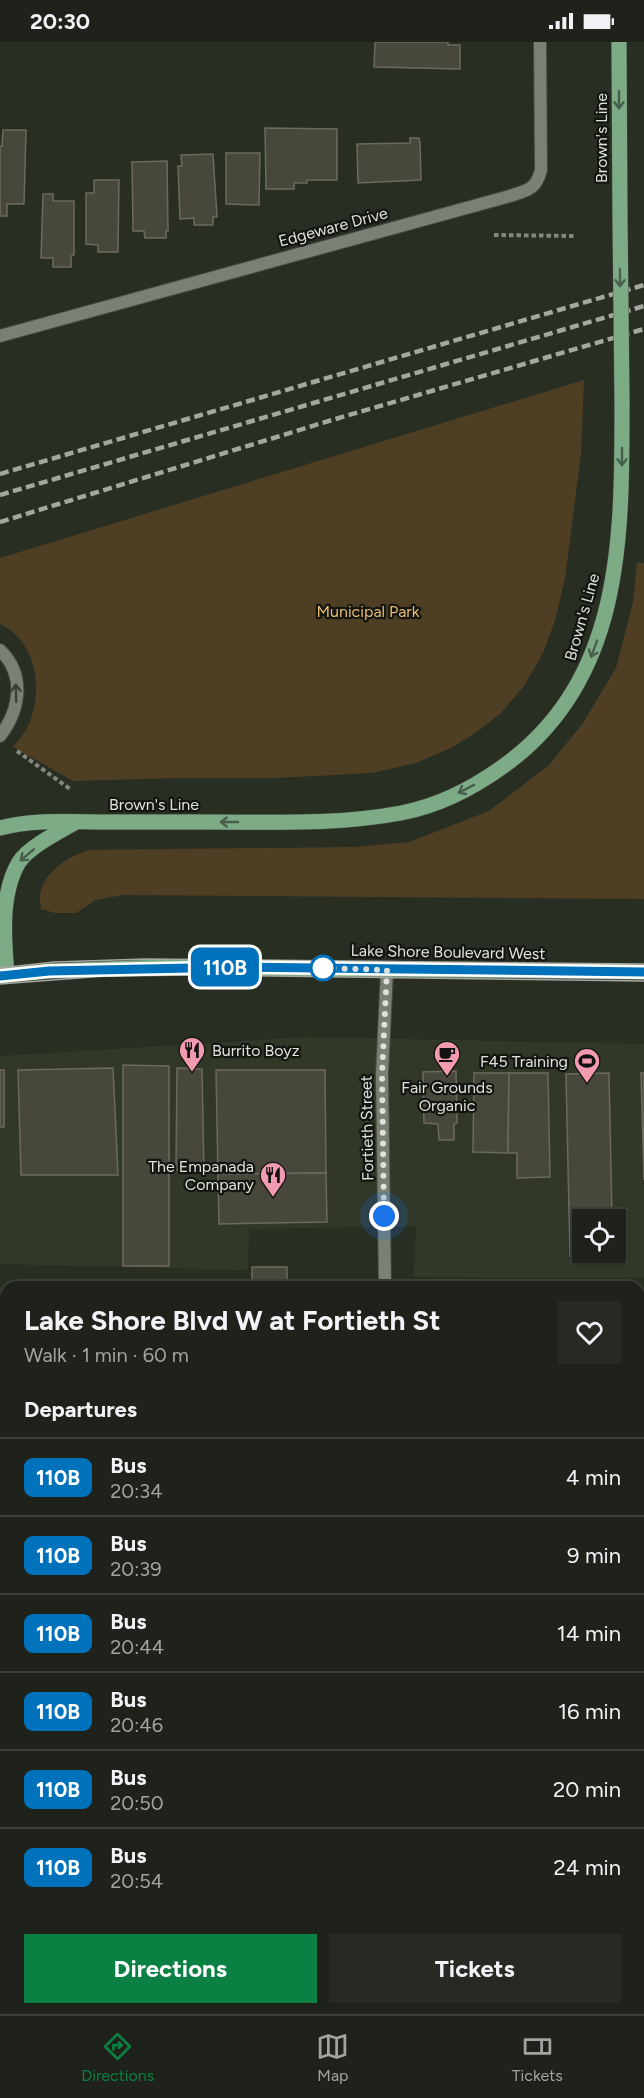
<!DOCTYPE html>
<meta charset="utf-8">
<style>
:root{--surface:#1f221a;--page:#272a23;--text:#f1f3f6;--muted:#a1a4a2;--line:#3c3f39;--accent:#0b8043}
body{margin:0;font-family:Figtree,sans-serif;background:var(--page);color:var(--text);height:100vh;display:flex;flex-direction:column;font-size:22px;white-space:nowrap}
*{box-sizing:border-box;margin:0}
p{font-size:20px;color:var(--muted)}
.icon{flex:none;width:33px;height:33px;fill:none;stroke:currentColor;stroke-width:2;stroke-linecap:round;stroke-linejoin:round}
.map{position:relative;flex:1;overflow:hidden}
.sheet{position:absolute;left:0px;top:1239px;width:645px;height:734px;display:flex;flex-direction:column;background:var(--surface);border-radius:18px 18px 0 0;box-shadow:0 2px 4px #0004,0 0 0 2px var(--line)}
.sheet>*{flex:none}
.badge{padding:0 12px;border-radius:9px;font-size:21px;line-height:39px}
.controls{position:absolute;left:572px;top:1167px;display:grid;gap:12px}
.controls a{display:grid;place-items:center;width:54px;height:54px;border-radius:0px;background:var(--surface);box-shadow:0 2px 4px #0004,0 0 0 2px var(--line);font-size:30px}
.you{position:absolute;width:30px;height:30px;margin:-15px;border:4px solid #fff;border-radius:50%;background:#1a73e8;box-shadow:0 0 0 9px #1a73e833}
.map>.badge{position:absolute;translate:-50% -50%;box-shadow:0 0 0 3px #fff}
h2{padding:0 24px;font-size:22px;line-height:54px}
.round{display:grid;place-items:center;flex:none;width:63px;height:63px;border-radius:0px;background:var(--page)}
.summary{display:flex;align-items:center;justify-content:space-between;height:102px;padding:0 24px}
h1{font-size:28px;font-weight:700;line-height:45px}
.cta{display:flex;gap:12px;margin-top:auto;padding:12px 24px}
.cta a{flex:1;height:69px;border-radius:0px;background:var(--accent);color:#fff;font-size:24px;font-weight:700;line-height:69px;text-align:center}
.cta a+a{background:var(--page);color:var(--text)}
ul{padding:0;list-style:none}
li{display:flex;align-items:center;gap:18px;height:78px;padding:0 24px;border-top:2px solid var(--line)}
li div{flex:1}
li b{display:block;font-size:22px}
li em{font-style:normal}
li .badge{min-width:66px;font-weight:700;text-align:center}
.status{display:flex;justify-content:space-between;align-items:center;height:42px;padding:0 30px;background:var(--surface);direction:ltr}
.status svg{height:16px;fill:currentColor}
.tab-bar{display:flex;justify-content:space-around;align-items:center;height:84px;border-top:2px solid var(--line);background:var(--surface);font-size:16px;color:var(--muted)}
.tab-bar a{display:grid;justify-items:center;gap:3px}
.tab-bar .on{color:var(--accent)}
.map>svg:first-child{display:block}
.built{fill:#313828;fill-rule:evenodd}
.green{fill:#4e3e24}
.building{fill:#48473b;stroke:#6c6a5e;stroke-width:1.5}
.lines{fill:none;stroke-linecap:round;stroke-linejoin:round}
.street-casing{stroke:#474b42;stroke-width:14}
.primary-casing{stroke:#474b42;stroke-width:16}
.path{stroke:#83877e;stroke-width:4;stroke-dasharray:4.5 3;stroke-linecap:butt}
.street{stroke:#7a8073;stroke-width:12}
.primary{stroke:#7dab86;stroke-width:15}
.tram{stroke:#a4a79f;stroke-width:1.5}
.rail{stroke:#a4a79f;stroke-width:4.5;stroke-dasharray:9 4.5;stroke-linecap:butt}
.primary-bridge-casing{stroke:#474b42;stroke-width:16;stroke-linecap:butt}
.primary-bridge{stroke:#7dab86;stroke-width:15}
.oneway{stroke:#48604b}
.oneway2{stroke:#3c4038}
.line-casing{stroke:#fff;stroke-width:14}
.line{stroke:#0072bc;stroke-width:9}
.walk{stroke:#dfe2db;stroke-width:6;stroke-dasharray:0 10.8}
.stop-dot{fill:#fff;stroke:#0072bc;stroke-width:3}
.labels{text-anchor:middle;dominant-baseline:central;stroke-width:4.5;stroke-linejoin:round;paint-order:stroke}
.street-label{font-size:16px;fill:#dfe2db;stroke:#131510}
.park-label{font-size:16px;fill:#e8bb74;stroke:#131510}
.poi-label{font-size:16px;fill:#dfe2db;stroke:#131510;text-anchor:end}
</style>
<div class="status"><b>20:30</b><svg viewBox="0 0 49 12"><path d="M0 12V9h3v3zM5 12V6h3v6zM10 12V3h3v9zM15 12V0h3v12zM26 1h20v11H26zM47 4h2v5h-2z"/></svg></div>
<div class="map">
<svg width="644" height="1972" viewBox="0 0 644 1972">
<rect width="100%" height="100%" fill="#292e23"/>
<path class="built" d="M307,995l337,7v234l-230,-1 2,-51 -167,3 -1,41 -248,-6v-208zM582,1178h33v32h-33z"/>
<g class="green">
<path d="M584,338l-3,74 -16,125 -10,42 -12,32 -19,33 -23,27 -24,19 -26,16 -35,15 -44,10 -97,5h-98l-104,3 -60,-34c4,-6 10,-12 14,-19 17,-35 11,-86 -27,-104v-66z"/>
<path d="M637,521h7v336l-521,-4 -27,5 -20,13h-21l-14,-4c0,-4 -2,-10 -1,-14 4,-24 28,-38 48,-45l267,-3 54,-5 80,-31 60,-46 34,-42 33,-55 17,-66z"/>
</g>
<g class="building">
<path d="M375,0h73v3h12v24l-86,-2z"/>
<path d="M265,86l72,1v51h-30v3h-13v6h-28z"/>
<path d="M3,88h23l-2,74h-17v12h-7v-70h2z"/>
<path d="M410,96h9l1,5 1,37 -63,3 -1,-39 53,-1z"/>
<path d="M226,111h34l-1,52 -33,-1z"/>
<path d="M213,112l4,63h-4v8h-19v-7l-14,1 -2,-53h4l-1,-11z"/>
<path d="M167,119l1,70h-2v7h-21l-1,-7h-11l-1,-69z"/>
<path d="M94,138h25l-1,72h-20v-7l-12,-1v-51h8z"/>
<path d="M43,152h10v7h21v54l-3,1v11h-18v-9h-12z"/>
<path d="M123,1023l46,1v200h-46z"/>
<path d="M113,1026l5,107h-97l-3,-105z"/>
<path d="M177,1026l25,1 2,104 -28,-3z"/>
<rect x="0" y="1028" width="4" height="57"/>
<path d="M216,1028h109l1,103 -108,1z"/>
<path d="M456,1029l1,52 -3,1v16h-15l-1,-16 -14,-1 -1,-51z"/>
<path d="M474,1031h35l-1,80 -35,-1z"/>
<path d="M509,1031h39l2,104 -33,1v-25h-9z"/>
<path d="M609,1031l3,147h-30v32h30v3l-42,1 -4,-182z"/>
<path d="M641,1031h3v107z"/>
<path d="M326,1131l1,49 -108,2 -1,-50z"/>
<rect x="252" y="1225" width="35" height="20"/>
<rect x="0" y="1541" width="6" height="83"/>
<path d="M6,1813v73h-6v-72z"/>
<rect x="459" y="1966" width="84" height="6"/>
</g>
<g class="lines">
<g class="street-casing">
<g id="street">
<path d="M0,294l510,-140c17,-6 26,-6 31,-26l-1,-128"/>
<path d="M0,608c26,25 20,60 0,86"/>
<path d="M385,1245l-3,-213 5,-104"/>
<path d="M0,1458h6"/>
<path d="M0,1937h6"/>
<path d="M393,1966v6"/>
</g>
</g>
<g class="primary-casing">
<g id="primary">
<path d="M619,0l1,178"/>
<path d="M0,786c34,-9 70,-6 106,-6 34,0 67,0 101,0 65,0 130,3 194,-9 37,-7 74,-26 104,-48 120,-87 117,-232 117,-366"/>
<path d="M7,933c-3,-36 -7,-81 12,-113 11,-16 40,-30 57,-40"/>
<path d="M0,934l49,-5 112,-4 483,5"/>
</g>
</g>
<g class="path">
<path d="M494,193l80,1"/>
<path d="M17,709l53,38"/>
</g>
<use href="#street" class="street"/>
<use href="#primary" class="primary"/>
<g class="tram">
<path d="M0,926l54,-6 91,-3 499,5"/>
<path d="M0,942l105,-8 90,-1 449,6"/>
</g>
<g class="rail">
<path d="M0,432l644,-189"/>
<path d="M0,453l644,-189"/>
<path d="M0,480l332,-102 312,-91"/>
</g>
<g class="primary-bridge-casing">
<path id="primary-bridge" d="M620,178l2,179"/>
</g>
<use href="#primary-bridge" class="primary-bridge"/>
</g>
<defs><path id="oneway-shaft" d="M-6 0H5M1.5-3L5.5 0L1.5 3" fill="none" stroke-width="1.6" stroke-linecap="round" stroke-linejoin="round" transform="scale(1.5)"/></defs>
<g class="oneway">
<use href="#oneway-shaft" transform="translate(619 58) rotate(90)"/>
<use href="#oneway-shaft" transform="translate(620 236) rotate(89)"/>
<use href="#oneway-shaft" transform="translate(622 415) rotate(90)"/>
<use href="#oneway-shaft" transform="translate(594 607) rotate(110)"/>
<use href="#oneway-shaft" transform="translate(466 747) rotate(153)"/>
<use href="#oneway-shaft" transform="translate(229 780) rotate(-180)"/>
<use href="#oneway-shaft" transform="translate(27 813) rotate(140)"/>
</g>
<use class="oneway2" href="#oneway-shaft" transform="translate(16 651) rotate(-91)"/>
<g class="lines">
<g class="line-casing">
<path id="line" d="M0,934l49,-5 190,-4 405,5"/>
</g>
<use href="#line" class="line"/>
<path class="walk" d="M323,926l64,2 -5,104 2,142"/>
</g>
<defs>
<g id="restaurant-pin" transform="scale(1.35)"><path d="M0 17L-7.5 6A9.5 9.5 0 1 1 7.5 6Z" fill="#f19ab0" stroke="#131510"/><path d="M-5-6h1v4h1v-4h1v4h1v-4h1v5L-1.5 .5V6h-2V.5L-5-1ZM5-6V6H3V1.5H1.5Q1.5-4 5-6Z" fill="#111"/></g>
<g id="cafe-pin" transform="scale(1.35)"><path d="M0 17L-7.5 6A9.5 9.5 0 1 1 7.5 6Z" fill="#f19ab0" stroke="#131510"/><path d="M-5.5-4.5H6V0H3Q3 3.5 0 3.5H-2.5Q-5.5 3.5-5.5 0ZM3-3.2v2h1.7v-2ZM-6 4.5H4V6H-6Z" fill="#111"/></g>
<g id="stadium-pin" transform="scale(1.35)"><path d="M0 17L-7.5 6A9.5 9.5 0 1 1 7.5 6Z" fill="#f19ab0" stroke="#131510"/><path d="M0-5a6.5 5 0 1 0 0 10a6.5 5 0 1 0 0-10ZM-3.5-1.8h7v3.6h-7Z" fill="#111"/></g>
</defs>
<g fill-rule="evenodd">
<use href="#restaurant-pin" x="192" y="1008"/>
<use href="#cafe-pin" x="447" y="1012"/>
<use href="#stadium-pin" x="587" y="1019"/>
<use href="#restaurant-pin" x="273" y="1133"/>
</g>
<circle class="stop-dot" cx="323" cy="926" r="12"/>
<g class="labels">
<g class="street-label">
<text transform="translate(601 96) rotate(-90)">Brown's Line</text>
<text transform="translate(333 185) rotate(-15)">Edgeware Drive</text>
<text transform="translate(582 575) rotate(-74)">Brown's Line</text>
<text x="154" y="762">Brown's Line</text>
<text transform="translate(448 910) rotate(1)">Lake Shore Boulevard West</text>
<text transform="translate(367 1086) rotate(-91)">Fortieth Street</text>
</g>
<g class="park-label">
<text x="368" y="569">Municipal Park</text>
</g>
<g class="poi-label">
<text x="212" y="1008" text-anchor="start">Burrito Boyz</text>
<text x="568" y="1019">F45 Training</text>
<text x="447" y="1045" text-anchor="middle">Fair Grounds<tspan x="447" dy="18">Organic</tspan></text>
<text x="254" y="1124">The Empanada<tspan x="254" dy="18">Company</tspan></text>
</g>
</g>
</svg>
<div class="controls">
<a><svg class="icon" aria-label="locate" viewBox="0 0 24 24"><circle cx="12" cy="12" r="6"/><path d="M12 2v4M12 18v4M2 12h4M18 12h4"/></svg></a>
</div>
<div class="you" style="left:384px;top:1174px"></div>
<b class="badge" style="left:225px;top:925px;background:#0072bc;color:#fff">110B</b>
<section class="sheet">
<div class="summary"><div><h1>Lake Shore Blvd W at Fortieth St</h1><p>Walk · 1 min · 60 m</p></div><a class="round"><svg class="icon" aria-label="heart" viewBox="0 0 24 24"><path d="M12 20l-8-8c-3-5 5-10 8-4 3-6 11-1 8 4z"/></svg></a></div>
<h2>Departures</h2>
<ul>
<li><span class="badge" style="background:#0072bc;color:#fff">110B</span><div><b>Bus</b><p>20:34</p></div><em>4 min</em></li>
<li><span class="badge" style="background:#0072bc;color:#fff">110B</span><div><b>Bus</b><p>20:39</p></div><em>9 min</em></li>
<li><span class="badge" style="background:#0072bc;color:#fff">110B</span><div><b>Bus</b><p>20:44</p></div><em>14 min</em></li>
<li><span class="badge" style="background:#0072bc;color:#fff">110B</span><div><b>Bus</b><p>20:46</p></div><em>16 min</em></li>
<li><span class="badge" style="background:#0072bc;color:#fff">110B</span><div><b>Bus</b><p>20:50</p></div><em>20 min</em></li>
<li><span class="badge" style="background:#0072bc;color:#fff">110B</span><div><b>Bus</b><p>20:54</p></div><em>24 min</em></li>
</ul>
<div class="cta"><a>Directions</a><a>Tickets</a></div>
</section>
</div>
<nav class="tab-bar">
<a class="on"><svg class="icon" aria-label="directions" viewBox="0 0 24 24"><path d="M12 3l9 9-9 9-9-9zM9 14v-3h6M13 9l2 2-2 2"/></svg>Directions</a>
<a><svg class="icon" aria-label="map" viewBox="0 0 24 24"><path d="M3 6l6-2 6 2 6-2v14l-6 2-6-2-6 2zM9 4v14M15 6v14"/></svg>Map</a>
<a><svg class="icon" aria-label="tickets" viewBox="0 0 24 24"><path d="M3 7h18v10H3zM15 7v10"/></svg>Tickets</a>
</nav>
